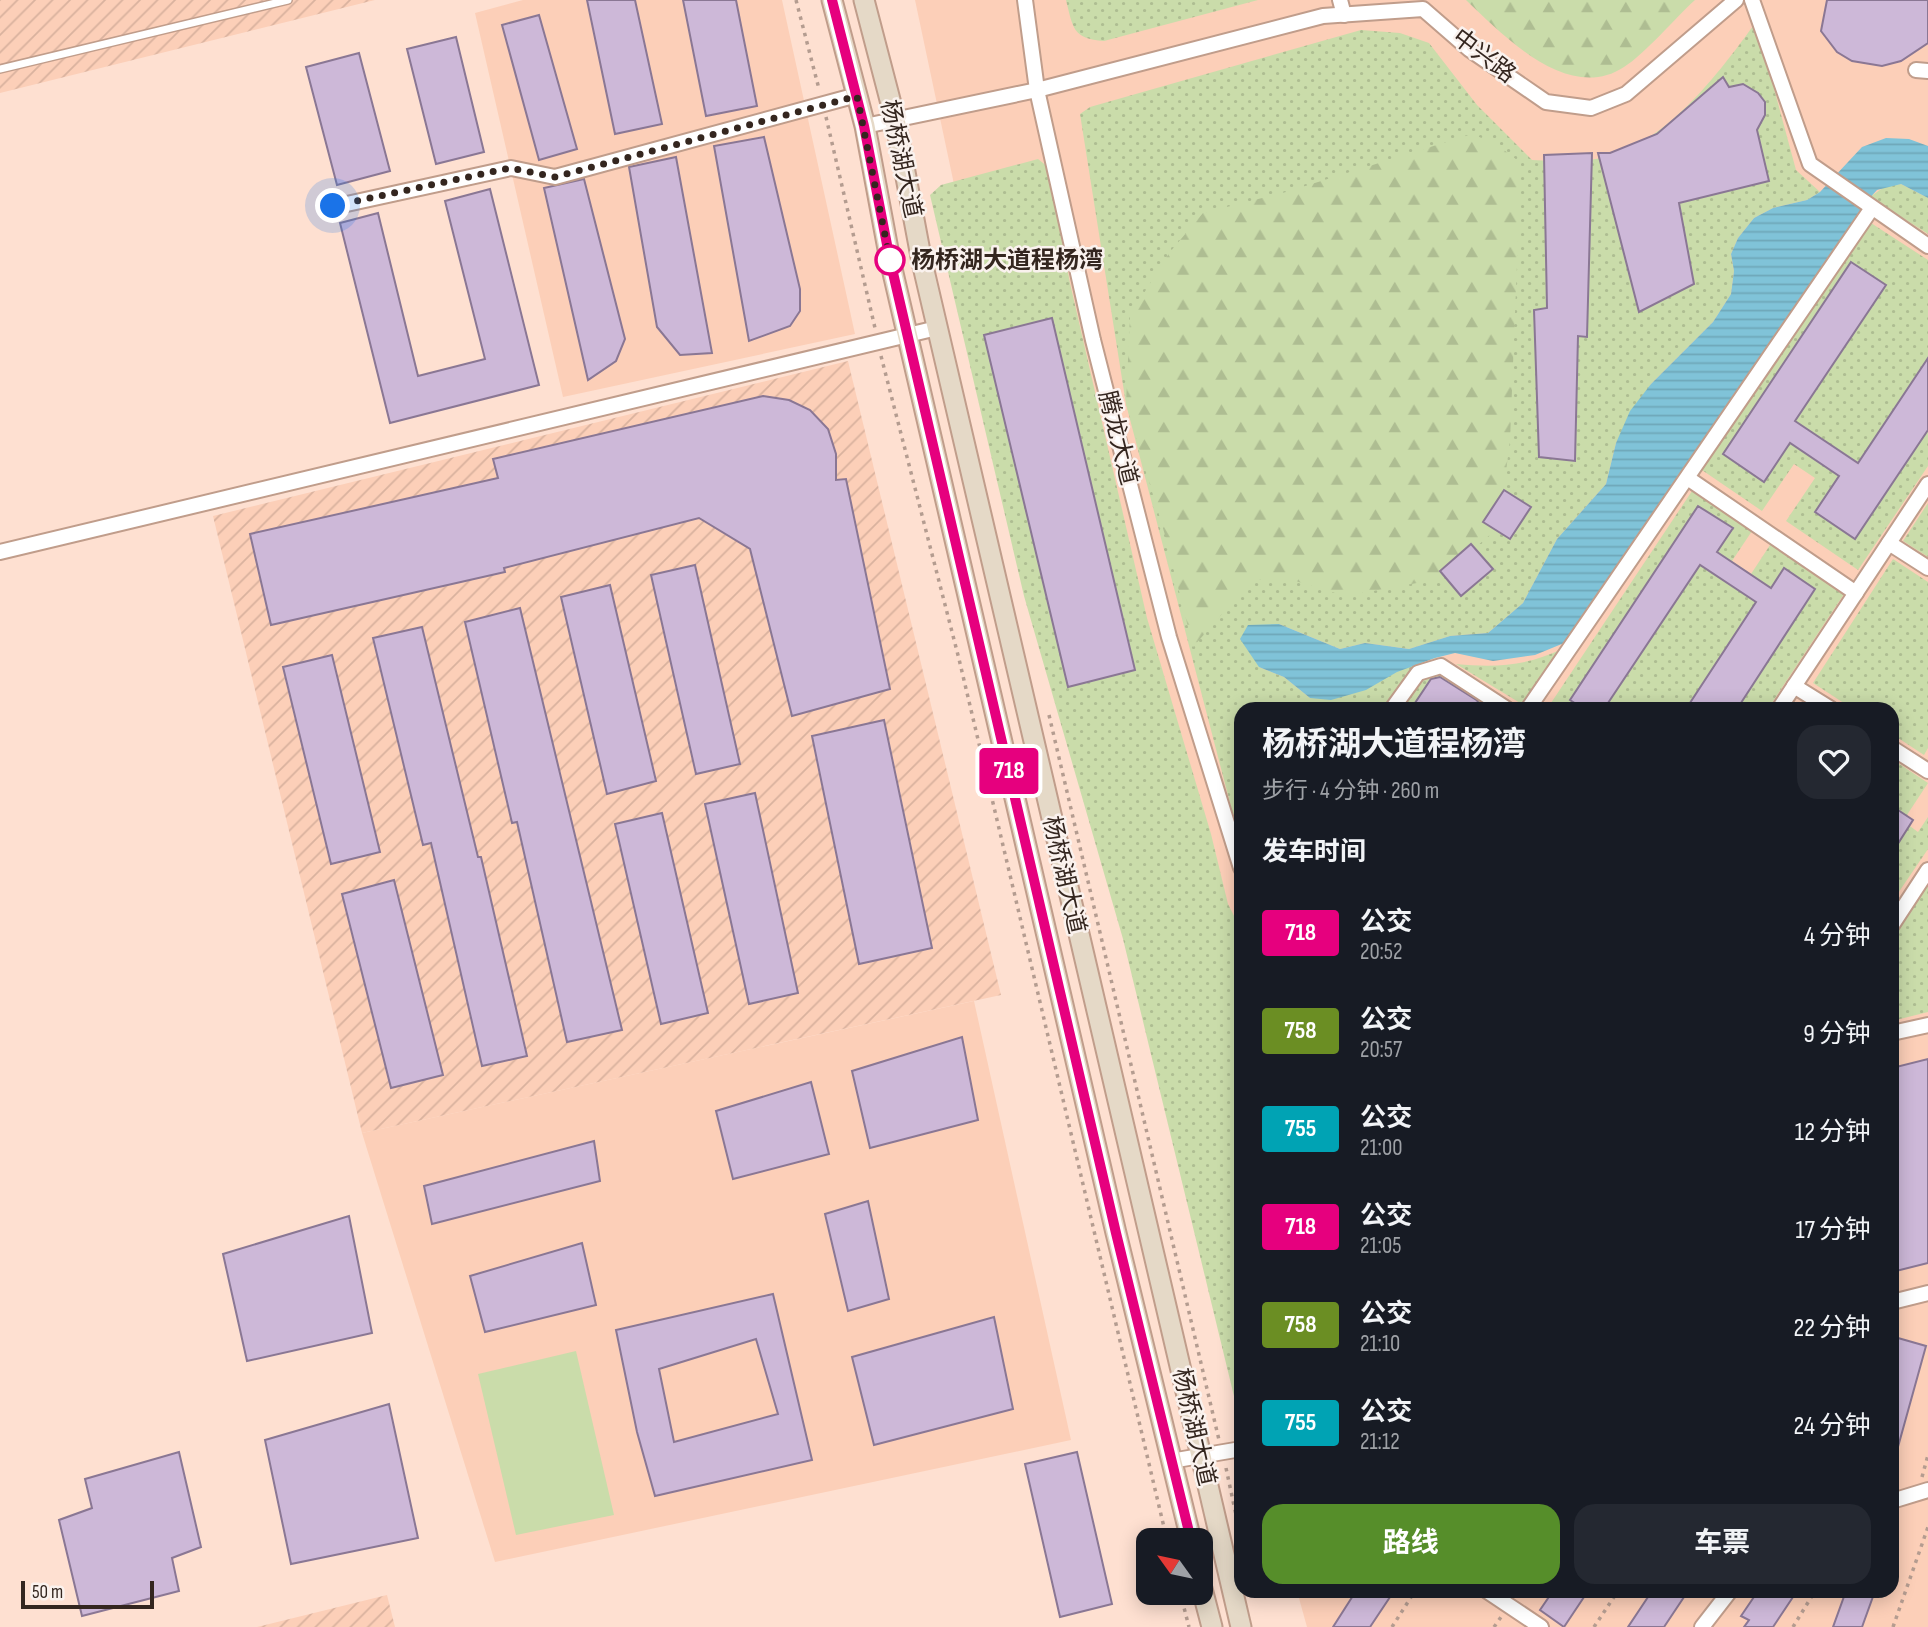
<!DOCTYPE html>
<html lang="zh">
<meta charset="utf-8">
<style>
:root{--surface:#171b24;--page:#242831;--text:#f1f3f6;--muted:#9ea1a6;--accent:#568e2a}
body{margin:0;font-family:"Sofia Sans Condensed","Noto Sans SC",sans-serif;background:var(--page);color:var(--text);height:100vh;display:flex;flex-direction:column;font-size:26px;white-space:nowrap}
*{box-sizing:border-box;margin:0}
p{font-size:23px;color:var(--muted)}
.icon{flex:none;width:38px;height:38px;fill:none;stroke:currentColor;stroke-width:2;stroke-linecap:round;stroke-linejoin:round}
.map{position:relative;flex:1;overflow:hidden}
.side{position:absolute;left:1234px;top:702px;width:665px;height:896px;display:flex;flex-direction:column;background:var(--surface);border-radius:21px;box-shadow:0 4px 18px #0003}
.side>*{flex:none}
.badge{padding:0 14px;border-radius:5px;font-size:24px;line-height:46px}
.needle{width:46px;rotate:303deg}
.fabs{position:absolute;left:1136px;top:1528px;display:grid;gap:14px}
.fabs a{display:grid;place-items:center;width:77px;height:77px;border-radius:14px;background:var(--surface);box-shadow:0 4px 18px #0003;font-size:35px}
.scale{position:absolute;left:21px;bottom:18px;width:133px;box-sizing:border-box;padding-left:7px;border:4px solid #34261f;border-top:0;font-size:19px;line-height:24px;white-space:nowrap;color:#34261f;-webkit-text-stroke:5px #faf2ee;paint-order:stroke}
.you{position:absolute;width:35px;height:35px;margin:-18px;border:5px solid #fff;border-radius:50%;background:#1a73e8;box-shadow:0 0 0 10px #1a73e833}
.map>.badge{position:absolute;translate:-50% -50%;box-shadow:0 0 0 4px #fff}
h2{padding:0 28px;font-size:26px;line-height:63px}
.round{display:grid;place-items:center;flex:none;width:74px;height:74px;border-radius:21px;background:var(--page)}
.overview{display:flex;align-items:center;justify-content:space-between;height:119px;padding:0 28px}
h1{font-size:33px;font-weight:700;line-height:52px}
.cta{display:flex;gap:14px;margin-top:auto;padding:14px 28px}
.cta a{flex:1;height:80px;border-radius:21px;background:var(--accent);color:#fff;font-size:28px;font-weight:700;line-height:80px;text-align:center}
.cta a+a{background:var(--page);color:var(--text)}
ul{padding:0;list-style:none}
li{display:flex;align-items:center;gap:21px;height:98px;padding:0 28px}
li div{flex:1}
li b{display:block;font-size:26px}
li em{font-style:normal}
li .badge{min-width:77px;font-weight:700;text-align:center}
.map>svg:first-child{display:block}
.built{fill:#fccfb8}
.industrial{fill:url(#industrial-furrows)}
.grass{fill:url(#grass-dots)}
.forest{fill:url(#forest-firs)}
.pitch{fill:#cadcaa}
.water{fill:url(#water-rules)}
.building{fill:#cdb8d8;stroke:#8a7794;stroke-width:2;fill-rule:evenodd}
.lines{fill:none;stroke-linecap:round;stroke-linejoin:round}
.service-casing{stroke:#c09d8b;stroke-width:10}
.minor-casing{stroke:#c09d8b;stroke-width:18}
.secondary-casing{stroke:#c09d8b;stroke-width:23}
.path{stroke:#b49c90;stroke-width:3.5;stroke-dasharray:3.5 5;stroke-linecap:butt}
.service{stroke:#fff;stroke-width:7}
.minor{stroke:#fff;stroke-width:14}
.secondary{stroke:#e5d9c7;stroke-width:19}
.line-casing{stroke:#fff;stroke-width:16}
.line{stroke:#e6007e;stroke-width:10}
.walk{stroke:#34261f;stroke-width:7;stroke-dasharray:0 12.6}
.stop-dot{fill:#fff;stroke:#e6007e;stroke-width:3.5}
.labels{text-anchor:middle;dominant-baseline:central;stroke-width:5;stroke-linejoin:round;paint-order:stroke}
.street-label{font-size:24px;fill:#34261f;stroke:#faf2ee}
.stop-label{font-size:24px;font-weight:bold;fill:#34261f;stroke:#faf2ee;text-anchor:start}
</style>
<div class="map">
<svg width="1928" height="1627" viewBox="0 0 1928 1627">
<defs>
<pattern id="industrial-furrows" width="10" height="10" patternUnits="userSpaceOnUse" patternTransform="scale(1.75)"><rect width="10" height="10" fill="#fccfb8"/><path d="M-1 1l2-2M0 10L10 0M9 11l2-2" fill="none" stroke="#d9b29e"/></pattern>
<pattern id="grass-dots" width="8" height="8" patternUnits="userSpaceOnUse" patternTransform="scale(1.75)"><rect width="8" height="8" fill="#cadcaa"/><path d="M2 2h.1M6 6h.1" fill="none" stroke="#aebd92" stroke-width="1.8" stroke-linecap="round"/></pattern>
<pattern id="forest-firs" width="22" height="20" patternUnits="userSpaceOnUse" patternTransform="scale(1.75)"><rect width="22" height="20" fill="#cadcaa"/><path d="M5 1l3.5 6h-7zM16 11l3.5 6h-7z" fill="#aebd92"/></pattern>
<pattern id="water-rules" width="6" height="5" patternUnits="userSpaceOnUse" patternTransform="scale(1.75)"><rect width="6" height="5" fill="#80c3d8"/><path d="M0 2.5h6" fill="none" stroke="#6fa7b9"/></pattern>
</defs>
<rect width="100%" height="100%" fill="#fee0d1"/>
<g class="built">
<path d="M523,0h259l73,334 -292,63 -88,-384z"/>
<path d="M915,0h1013v1627h-621l-10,-36h595v-882h-651v613l-286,-1133z"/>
<path d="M974,1001l97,439 -576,122 -133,-429z"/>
</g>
<g class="industrial">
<path d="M0,0h375l-375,93z"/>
<path d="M848,361l153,634 -639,138 -149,-617z"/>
<path d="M387,1595l8,32h-138z"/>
</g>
<g class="grass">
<path d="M1066,0h192l-154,41c-32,-2 -31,-14 -38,-41z"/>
<path d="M1756,22l40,148 24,22 -13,8 -34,8 -19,10 -16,20 -7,16 3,17 -3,23 -18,28 -62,62 -35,59 -10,41 -49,55 -34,64 -35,30 -38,3 -41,13 -44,-6 -25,6 -61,-25 -20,43 25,10 26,21 103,-33 5,8 -25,36h-152v136l-115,-441 -46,-290 10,-7 271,-77 39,3 29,10 48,62 55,55c21,1 43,2 64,-1 67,-10 123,-86 160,-137z"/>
<path d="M1038,159l10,8 22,116 77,335 64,216 17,70 13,26v495l-118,-486 -99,-343 -94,-401 11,-10z"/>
<path d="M1901,184l27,14v36l-58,-37 17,-12z"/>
<path d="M1871,223l57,37v206l-70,104 -72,-49 29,-43 -21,-14 -32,47 -63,-43 162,-243z"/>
<path d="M1692,491l60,40 -20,30 19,13 21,-32 74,49 -78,118h-221z"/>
<path d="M1928,503v54l-25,-16z"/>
<path d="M1893,559l35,23v166l-4,7 -32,-21v-25h-39l-40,-26z"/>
<path d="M1564,648l-39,58 -69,-42c41,4 71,2 108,-16z"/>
<path d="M1435,658l69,49 -1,2h-103z"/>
<path d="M1892,759l36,24 -25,38 15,11 10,-15v32l-36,53z"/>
<path d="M1928,882v130l-36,9v-84z"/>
</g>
<g class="forest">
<path d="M1466,0h229c-20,18 -50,54 -71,67 -56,37 -121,-32 -158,-67z"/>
<path d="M1472,134l24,10 25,19 -11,277 -11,87 -60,52 -94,17 -56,-17 -37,1 -59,67 -28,-112 -39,-131 4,-89 40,-63 33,-39 83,-21z"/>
</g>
<path class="pitch" d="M576,1351l38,164 -98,20 -38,-161z"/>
<path class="water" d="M1886,138l23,1 19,7v52l-27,-14 -24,6 -10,11 -298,440 -34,14 -42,6 -38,-8 -20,5 -38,14 -31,18 -35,10 -21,-2 -26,-21 -25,-10 -19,-28 8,-14 31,-1 61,25 25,-6 44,6 41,-13 38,-3 35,-30 34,-64 49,-55 10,-41 14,-32 21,-27 62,-62 18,-28 3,-23 -3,-17 7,-16 16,-20 19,-10 34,-8 13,-8 42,-45z"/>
<g class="building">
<path d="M587,0h48l27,124 -47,10z"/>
<path d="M683,0h53l21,106 -51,10z"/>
<path d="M1827,0h101v43l-27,18 -19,5 -30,-5 -15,-9 -16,-21z"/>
<path d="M539,15l38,134 -38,11 -37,-135z"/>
<path d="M456,37l28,115 -48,12 -29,-115z"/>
<path d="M359,53l31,118 -53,14 -31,-118z"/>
<path d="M1723,77l6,10 14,-3 15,9 7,9v13l-8,15 12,51 -90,22 15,81 -55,28 -41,-159h12l47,-19z"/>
<path d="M764,137l36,152v22l-10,15 -41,15 -35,-195z"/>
<path d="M1592,153l-5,184 -9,-1 -3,125 -36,-4 -5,-147 13,-2 -3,-153z"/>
<path d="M676,157l36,196 -32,2 -23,-28 -28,-160z"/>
<path d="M584,179l41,160 -9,22 -28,19 -44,-192z"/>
<path d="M490,189l49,196 -149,38 -50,-200 38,-10 40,163 67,-17 -40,-158z"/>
<path d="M1851,262l35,23 -91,136 63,42 70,-105v72l-73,109 -40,-27 24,-36 -49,-33 -26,39 -41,-28z"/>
<path d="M1052,318l83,352 -67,17 -84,-352z"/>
<path d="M763,396l26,4 21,10 18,19 8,25v26l10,-1 44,210 -98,27 -42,-167 -51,-31 -195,50 1,4 -234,53 -21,-91 248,-56 -5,-19z"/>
<path d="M1504,490l27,17 -21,32 -27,-17z"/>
<path d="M1698,506l35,22 -16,24 54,36 13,-20 31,21 -78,120h-51l70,-107 -56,-37 -96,144h-20l-14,-9z"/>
<path d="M1471,544l22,25 -32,27 -21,-25z"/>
<path d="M695,565l45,199 -44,10 -45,-199z"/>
<path d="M610,585l46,196 -49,13 -46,-197z"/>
<path d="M520,608l102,422 -55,12 -50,-220 -5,1 -47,-201z"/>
<path d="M422,627l56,230h3l46,199 -45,10 -51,-223 -8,2 -50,-207z"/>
<path d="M332,655l48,197 -49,12 -48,-197z"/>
<path d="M1440,677l38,24 -5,8h-62l20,-30z"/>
<path d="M884,720l48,228 -73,16 -47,-228z"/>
<path d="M755,793l43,200 -49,11 -44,-200z"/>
<path d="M1892,806l21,14 -21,33z"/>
<path d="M662,813l46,200 -47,11 -46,-200z"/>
<path d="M394,880l49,195 -52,13 -49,-194z"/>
<path d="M962,1037l16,83 -108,28 -18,-77z"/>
<path d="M1928,1059v204l-36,9v-204z"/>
<path d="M811,1082l18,72 -96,25 -17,-68z"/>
<path d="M594,1141l6,40 -168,43 -8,-38z"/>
<path d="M868,1201l21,98 -41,12 -23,-97z"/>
<path d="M349,1216l23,117 -125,28 -24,-107z"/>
<path d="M582,1243l14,62 -111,27 -15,-56z"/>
<path d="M773,1294l39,166 -157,36 -18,-64 -21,-102zM756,1339l22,75 -104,28 -15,-73z"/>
<path d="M994,1317l19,92 -139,36 -22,-88z"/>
<path d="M1898,1338l28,8 -30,108 -4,-1v-92z"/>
<path d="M389,1404l29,134 -127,26 -26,-124z"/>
<path d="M179,1452l22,95 -29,11 7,33 -97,25 -23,-96 33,-12 -7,-29z"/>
<path d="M1077,1452l35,152 -52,13 -35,-153z"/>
<path d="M1356,1591h38l-24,36h-37z"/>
<path d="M1553,1591h35l-24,36 -24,-17z"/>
<path d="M1652,1591h36l-24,36h-36z"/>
<path d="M1758,1591h39l-24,36h-29l5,-7 -8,-4z"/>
<path d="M1846,1591h29l-13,36h-29z"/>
</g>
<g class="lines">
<g class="service-casing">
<path id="service" d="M0,69l288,-69"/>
</g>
<g class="minor-casing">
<g id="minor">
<path d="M1025,0l12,90 56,250 76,297 72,231"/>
<path d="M1340,0l4,15"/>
<path d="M1752,0l58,164 118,82"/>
<path d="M1916,70l12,1"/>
<path d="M865,126l172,-36 286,-74 100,-7 46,40 77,53 45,6 35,-14 110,-94"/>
<path d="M333,207l178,-39 44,9 302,-82"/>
<path d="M1689,479l167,114"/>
<path d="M1889,543l39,25"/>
<path d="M0,552l937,-224"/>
<path d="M1794,686l37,23"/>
<path d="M1392,709l26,-36 23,-7 66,43"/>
<path d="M1528,709l344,-501"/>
<path d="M1779,709l149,-225"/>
<path d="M1892,748l36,23"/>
<path d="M1892,925l36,-55"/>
<path d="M1892,1033l36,-8"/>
<path d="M1892,1302l36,-9"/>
<path d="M1171,1461l70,-12"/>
<path d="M1892,1501l36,-11"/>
<path d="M1487,1591l54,36"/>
<path d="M1702,1627l28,-36"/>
</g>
</g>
<g class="secondary-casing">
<g id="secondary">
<path d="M832,0l33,126 25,134 226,973 75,307"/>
<path d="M864,0l31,119 27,143 319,1365"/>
<path d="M1200,1581l12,46"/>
</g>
</g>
<g class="path">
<path d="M796,0l23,89"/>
<path d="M826,117l49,211"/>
<path d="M881,356l78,303 208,881"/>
<path d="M1049,715l170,725"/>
<path d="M1226,1468l13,61"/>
<path d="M1922,1477l6,-22"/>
<path d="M1180,1592l9,35"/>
<path d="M1392,1627l23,-36"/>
<path d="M1494,1627l7,-10"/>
<path d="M1594,1627l24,-36"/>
<path d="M1793,1627l22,-36"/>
<path d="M1893,1627l35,-100"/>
</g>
<use href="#service" class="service"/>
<use href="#minor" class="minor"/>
<use href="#secondary" class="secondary"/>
</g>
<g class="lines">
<g class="line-casing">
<path id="line" d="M832,0l32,126 26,134 226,973 75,307"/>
</g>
<use href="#line" class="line"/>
<path class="walk" d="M333,206l177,-38 45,9 302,-81 33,164"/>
</g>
<circle class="stop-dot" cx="890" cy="260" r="14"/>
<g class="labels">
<g class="street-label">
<text transform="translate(1484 56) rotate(37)">中兴路</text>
<text transform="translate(901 159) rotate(78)">杨桥湖大道</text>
<text transform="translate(1118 438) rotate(76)">腾龙大道</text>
<text transform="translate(1064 875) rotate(77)">杨桥湖大道</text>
<text transform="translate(1194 1427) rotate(77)">杨桥湖大道</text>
</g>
<g class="stop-label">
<text x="911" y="260">杨桥湖大道程杨湾</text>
</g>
</g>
</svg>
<div class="fabs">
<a><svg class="needle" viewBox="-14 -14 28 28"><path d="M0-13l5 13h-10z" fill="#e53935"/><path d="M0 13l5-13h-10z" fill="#9ea1a6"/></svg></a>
</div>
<div class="scale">50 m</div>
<div class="you" style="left:333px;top:206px"></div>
<b class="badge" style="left:1009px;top:771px;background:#e6007e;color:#fff">718</b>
<section class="side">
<div class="overview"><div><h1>杨桥湖大道程杨湾</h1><p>步行 · 4 分钟 · 260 m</p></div><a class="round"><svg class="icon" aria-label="heart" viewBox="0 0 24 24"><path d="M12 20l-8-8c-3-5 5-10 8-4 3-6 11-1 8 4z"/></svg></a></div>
<h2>发车时间</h2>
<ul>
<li><span class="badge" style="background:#e6007e;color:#fff">718</span><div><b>公交</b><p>20:52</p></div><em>4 分钟</em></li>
<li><span class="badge" style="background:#6b8e23;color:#fff">758</span><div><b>公交</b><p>20:57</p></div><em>9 分钟</em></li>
<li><span class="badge" style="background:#00a3b4;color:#fff">755</span><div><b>公交</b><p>21:00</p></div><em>12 分钟</em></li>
<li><span class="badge" style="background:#e6007e;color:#fff">718</span><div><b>公交</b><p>21:05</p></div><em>17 分钟</em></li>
<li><span class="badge" style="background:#6b8e23;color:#fff">758</span><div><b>公交</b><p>21:10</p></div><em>22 分钟</em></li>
<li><span class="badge" style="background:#00a3b4;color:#fff">755</span><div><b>公交</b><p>21:12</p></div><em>24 分钟</em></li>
</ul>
<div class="cta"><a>路线</a><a>车票</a></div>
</section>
</div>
